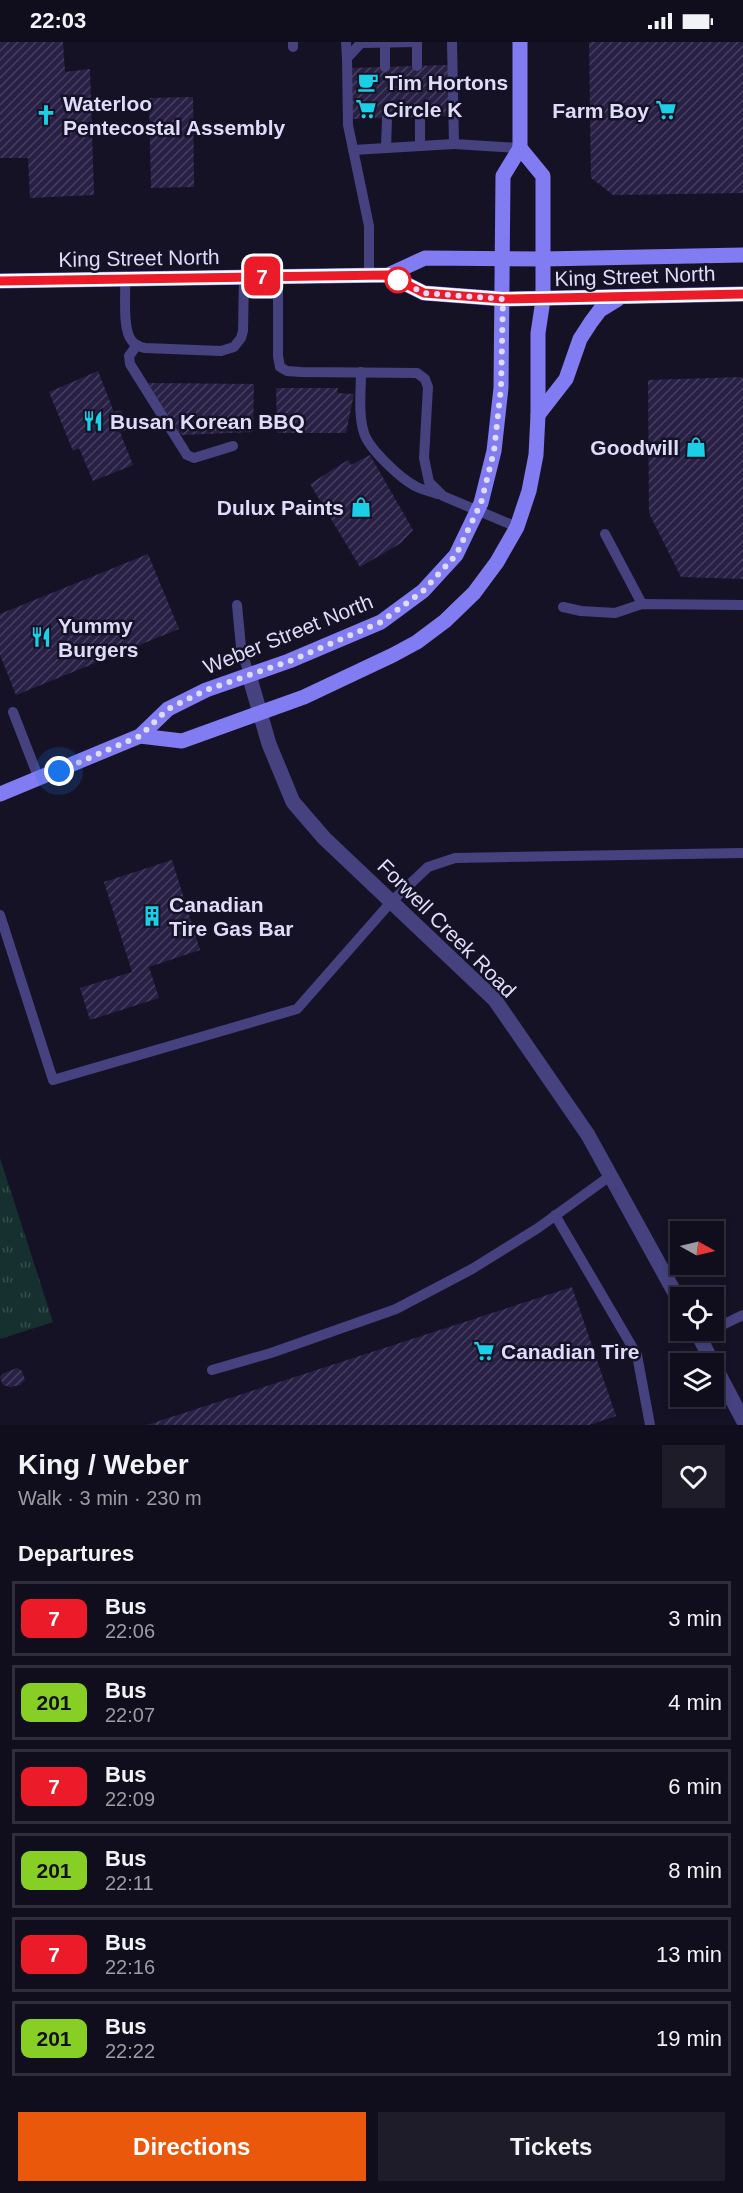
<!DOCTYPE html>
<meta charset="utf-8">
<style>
:root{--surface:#100e1c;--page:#1e1c29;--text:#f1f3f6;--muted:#9c9ca3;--line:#302e3b;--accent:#ea580c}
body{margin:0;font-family:Helvetica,sans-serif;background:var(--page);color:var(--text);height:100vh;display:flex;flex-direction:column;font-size:22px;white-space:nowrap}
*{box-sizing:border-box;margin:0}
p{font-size:20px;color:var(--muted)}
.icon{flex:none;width:33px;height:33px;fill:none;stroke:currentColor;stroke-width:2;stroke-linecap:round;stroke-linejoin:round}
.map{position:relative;height:1383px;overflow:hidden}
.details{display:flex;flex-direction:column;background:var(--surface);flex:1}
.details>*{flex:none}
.badge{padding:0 12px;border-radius:9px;font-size:21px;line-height:39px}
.needle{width:39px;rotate:98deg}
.controls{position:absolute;left:670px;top:1179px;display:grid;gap:12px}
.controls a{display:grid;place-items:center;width:54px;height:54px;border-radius:0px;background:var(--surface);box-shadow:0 3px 9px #0003,0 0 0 2px var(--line);font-size:30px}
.you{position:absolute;width:30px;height:30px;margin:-15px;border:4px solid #fff;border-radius:50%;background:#1a73e8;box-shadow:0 0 0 9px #1a73e833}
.map>.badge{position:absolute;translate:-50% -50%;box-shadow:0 0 0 3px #fff}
h2{padding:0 18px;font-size:22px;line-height:54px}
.round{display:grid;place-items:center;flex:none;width:63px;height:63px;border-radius:0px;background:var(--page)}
.summary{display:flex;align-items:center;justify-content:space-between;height:102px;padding:0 18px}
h1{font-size:28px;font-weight:700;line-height:45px}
.action{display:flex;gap:12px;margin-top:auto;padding:12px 18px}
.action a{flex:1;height:69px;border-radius:0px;background:var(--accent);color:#fff;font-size:24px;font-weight:700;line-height:69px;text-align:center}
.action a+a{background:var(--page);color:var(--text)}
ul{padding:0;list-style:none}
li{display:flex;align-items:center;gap:18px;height:75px;margin:0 12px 9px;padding:0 6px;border:3px solid var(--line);border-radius:0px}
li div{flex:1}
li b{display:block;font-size:22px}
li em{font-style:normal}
li .badge{min-width:66px;font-weight:700;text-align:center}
.status{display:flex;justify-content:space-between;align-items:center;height:42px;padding:0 30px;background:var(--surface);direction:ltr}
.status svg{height:16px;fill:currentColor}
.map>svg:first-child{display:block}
.grass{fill:url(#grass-tufts)}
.building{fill:url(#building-hatch)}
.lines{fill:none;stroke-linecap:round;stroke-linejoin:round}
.service{stroke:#464280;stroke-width:10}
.minor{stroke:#464280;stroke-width:15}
.secondary{stroke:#817cf1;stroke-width:15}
.line-casing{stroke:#fff;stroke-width:14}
.line{stroke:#ec1b29;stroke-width:9}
.walk{stroke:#dfdbfb;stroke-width:6;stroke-dasharray:0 10.8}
.stop-dot{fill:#fff;stroke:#ec1b29;stroke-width:3}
.labels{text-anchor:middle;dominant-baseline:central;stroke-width:5;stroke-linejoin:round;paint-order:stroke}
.poi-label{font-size:21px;font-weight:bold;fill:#dfdbfb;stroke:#161226;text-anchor:start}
.street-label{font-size:21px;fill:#dfdbfb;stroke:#161226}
</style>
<div class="status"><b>22:03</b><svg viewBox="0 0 49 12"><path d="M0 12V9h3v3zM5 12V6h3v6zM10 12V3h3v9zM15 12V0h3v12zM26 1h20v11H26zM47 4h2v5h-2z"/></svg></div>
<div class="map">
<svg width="743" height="1383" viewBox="0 0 743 1383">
<defs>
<pattern id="grass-tufts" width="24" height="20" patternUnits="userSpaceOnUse" patternTransform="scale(1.5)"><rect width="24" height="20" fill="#162f2f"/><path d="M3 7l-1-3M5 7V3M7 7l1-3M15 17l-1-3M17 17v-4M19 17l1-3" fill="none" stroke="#374d4e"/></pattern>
<pattern id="building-hatch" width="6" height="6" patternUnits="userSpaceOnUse" patternTransform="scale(1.5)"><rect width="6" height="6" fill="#282045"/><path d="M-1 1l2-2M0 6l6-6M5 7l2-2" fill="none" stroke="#474061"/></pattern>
</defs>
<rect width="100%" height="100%" fill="#161226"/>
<path class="grass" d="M0,1116l53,164 -53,17z"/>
<g class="building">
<path d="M0,0h63l2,30 25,-3 4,126 -64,3 -2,-40h-28z"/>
<path d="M589,0h154v151l-130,2 -22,-17z"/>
<path d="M448,23l1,51 -97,3 -2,-51z"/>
<path d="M193,55l1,90 -43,1 -2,-90z"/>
<path d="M98,329l16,41 7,-2 7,19 -8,3 13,33 -40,16 -14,-33 -6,3 -24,-59z"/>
<path d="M743,335v202l-62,-2 -32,-64 -1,-133z"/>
<path d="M148,341l106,1 -1,48 -72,3z"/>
<path d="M276,346h62l-1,5 17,1 -8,39h-69z"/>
<path d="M370,413l43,75 -12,13 -41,24 -50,-83 38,-24 3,5z"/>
<path d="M148,512l31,75 -163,66 -16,-40v-41z"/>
<path d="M172,818l28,90 -51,17 10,31 -69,22 -10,-32 52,-16 -28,-90z"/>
<path d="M572,1245l44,129 -27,9h-442z"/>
<path d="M17,1326l5,3 3,9 -5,5 -10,2 -7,-2 -3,-8 2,-3z"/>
</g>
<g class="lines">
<g class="service">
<path d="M293,0v5"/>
<path d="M346,0l1,16"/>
<path d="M385,0v25"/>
<path d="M452,0l2,102 66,4"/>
<path d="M417,24v-24"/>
<path d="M420,75v29"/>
<path d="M386,106l1,-30"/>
<path d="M353,108l101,-6"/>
<path d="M369,233v-49l-21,-101 -1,-67 14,-15 56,-1"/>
<path d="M278,234v80l2,11 7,4 14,1 116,1 8,6 3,8 -4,71 5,24 14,14 74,31"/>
<path d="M125,237c1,15 -3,51 7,62 3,4 8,6 13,7l76,3 13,-4 7,-9 2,-7 1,-54"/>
<path d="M137,303l-8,11 1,8 57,91 7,3 39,-12"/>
<path d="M361,330c0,20 -3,42 3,61 5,16 36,45 51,53 7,4 15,5 22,8"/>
<path d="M605,492l37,70"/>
<path d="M237,563l4,42 8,28"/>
<path d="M563,565l18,4 34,2 27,-9 101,1"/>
<path d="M13,670l26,67"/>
<path d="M0,873l53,165 244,-71 94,-107 37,-35 27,-9 288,-5"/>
<path d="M555,1173l82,140 13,70"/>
<path d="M714,1287l29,-14"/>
<path d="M212,1328l59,-17 125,-44 76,-40 66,-41 72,-52"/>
</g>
<g class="minor">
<path d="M249,633l20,69 24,58 31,36 171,162 93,135 93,169"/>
<path d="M696,1288l17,34"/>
<path d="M714,1323l29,55"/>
</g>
<g class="secondary">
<path d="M388,233l36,18 79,6 240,-5"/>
<path d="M0,239l388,-6 37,-17 118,1 200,-4"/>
<path d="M538,373l28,-36 14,-40 11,-17 9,-12 18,-11"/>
<path d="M140,694l42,5 122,-44 89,-42 24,-13 28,-21 29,-28 23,-31 20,-35 12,-36 7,-36 2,-40v-82l5,-33v-124l-23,-28"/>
<path d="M0,752l140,-58 28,-27 38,-19 83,-29 92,-39 42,-31 33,-36 25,-52 13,-52 7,-63 2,-212 17,-28v-106"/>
</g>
</g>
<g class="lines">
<g class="line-casing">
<path id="line" d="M0,239l388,-6 36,18 79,6 240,-5"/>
</g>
<use href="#line" class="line"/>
<path class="walk" d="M59,729l81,-35 28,-27 38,-19 84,-29 91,-39 42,-31 33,-36 25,-52 13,-52 7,-63 2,-89 -79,-6 -26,-13"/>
</g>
<defs>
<g id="cafe-bare" transform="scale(1.62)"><path d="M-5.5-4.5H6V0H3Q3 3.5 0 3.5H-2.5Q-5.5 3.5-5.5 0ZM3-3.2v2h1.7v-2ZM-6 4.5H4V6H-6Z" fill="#1bcfe7" stroke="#161226" stroke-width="2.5" paint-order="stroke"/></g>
<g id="supermarket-bare" transform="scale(1.62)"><path d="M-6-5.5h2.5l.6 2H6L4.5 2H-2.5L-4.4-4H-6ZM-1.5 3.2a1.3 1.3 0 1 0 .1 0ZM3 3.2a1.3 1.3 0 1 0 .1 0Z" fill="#1bcfe7" stroke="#161226" stroke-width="2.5" paint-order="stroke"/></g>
<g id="church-bare" transform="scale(1.62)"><path d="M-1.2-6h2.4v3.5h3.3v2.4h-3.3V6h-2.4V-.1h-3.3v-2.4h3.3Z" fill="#1bcfe7" stroke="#161226" stroke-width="2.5" paint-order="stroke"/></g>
<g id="restaurant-bare" transform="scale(1.62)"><path d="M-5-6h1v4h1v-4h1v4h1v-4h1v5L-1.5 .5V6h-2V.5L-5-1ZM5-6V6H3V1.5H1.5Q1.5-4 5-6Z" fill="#1bcfe7" stroke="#161226" stroke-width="2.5" paint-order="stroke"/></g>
<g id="shop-bare" transform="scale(1.62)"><path d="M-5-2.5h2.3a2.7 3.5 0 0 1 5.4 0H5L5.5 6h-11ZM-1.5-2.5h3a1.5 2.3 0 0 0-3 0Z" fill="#1bcfe7" stroke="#161226" stroke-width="2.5" paint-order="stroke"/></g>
<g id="building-bare" transform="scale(1.62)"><path d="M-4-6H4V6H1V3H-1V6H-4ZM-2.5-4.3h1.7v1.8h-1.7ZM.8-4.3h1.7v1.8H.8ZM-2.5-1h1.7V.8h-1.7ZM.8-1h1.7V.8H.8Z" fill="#1bcfe7" stroke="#161226" stroke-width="2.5" paint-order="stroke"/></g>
</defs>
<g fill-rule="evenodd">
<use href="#cafe-bare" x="368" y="40"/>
<use href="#supermarket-bare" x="366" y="67"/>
<use href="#supermarket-bare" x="666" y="68"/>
<use href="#church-bare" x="46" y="73"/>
<use href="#restaurant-bare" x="93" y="379"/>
<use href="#shop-bare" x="696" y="405"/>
<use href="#shop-bare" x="361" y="465"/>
<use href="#restaurant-bare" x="41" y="595"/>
<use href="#building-bare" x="152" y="874"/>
<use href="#supermarket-bare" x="484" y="1309"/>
</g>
<circle class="stop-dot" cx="398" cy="238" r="12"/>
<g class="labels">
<g class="poi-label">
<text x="385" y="40">Tim Hortons</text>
<text x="63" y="61">Waterloo<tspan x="63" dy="24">Pentecostal Assembly</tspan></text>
<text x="383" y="67">Circle K</text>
<text x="649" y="68" text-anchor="end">Farm Boy</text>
<text x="110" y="379">Busan Korean BBQ</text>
<text x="679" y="405" text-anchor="end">Goodwill</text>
<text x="344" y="465" text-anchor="end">Dulux Paints</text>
<text x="58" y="583">Yummy<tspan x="58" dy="24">Burgers</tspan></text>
<text x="169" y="862">Canadian<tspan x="169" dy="24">Tire Gas Bar</tspan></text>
<text x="501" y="1309">Canadian Tire</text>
</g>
<g class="street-label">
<text transform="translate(139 216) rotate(-1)">King Street North</text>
<text transform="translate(635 234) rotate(-2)">King Street North</text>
<text transform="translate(288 592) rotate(-22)">Weber Street North</text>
<text transform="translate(447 886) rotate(45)">Forwell Creek Road</text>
</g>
</g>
</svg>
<div class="controls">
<a><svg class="needle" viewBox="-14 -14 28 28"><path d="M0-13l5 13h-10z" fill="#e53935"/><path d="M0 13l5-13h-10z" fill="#9c9ca3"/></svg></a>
<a><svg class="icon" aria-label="locate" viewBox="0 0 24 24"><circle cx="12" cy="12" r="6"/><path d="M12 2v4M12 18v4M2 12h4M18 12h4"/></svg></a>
<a><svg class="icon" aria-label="layers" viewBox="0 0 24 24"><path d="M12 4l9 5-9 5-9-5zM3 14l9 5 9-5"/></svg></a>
</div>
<div class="you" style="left:59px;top:729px"></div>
<b class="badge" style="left:262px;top:234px;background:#ec1b29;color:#fff">7</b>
</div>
<section class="details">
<div class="summary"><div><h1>King / Weber</h1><p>Walk · 3 min · 230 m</p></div><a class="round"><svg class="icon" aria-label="heart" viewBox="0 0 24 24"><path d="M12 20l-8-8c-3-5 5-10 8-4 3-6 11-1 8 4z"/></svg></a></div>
<h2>Departures</h2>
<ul>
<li><span class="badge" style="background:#ec1b29;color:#fff">7</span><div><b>Bus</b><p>22:06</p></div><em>3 min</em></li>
<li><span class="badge" style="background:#87cf25;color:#111">201</span><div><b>Bus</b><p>22:07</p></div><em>4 min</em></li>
<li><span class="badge" style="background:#ec1b29;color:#fff">7</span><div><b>Bus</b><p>22:09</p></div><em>6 min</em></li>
<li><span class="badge" style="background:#87cf25;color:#111">201</span><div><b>Bus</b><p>22:11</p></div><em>8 min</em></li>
<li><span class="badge" style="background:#ec1b29;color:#fff">7</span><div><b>Bus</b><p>22:16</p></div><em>13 min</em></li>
<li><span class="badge" style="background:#87cf25;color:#111">201</span><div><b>Bus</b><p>22:22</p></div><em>19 min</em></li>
</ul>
<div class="action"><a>Directions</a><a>Tickets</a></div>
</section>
